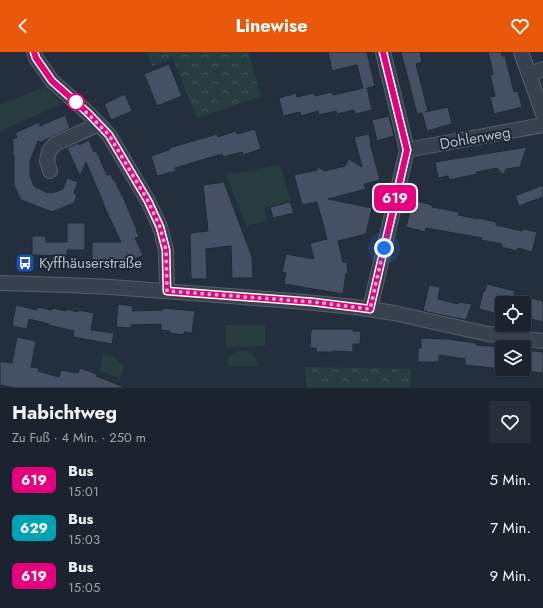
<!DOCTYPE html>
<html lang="de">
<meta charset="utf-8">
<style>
:root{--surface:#1b232e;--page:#282f3a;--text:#f1f3f6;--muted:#a0a4aa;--line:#39404a;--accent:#ea580c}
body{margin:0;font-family:Jost,sans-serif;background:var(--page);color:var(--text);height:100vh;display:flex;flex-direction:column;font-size:15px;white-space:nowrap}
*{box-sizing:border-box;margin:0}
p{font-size:13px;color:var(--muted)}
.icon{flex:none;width:22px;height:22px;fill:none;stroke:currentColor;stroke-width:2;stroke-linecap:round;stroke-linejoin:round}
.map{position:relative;height:336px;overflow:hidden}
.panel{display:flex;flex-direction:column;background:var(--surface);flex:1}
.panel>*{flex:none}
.badge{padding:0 8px;border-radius:6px;font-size:14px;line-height:26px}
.fabs{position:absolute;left:495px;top:244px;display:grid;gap:8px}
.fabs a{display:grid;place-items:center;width:36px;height:36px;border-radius:4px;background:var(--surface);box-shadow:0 1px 3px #0004,0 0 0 1px var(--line);font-size:20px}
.you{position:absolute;width:20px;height:20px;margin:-10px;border:3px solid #fff;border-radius:50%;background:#1a73e8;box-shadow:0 0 0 6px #1a73e833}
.map>.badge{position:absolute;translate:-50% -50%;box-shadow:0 0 0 2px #fff}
.round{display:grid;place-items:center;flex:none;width:42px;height:42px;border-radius:4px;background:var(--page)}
.head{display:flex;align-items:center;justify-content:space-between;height:68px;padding:0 12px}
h1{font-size:19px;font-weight:700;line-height:30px}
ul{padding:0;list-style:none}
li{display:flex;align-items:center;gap:12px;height:48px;padding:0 12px}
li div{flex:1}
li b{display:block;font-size:15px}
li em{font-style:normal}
li .badge{min-width:44px;font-weight:700;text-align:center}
header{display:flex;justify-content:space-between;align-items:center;height:52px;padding:0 12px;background:var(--accent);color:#fff;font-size:18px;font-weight:700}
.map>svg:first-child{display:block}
.green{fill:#263c3f}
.forest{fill:url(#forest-crowns)}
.building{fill:#455162;stroke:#1f2835}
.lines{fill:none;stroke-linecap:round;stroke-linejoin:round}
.street-casing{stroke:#565f6c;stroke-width:16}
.street{stroke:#38414e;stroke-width:14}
.line-casing{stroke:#fff;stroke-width:9}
.line{stroke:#e6007e;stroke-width:6}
.walk{stroke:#b4bcc9;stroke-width:4;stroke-dasharray:0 7.2}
.stop-dot{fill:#fff;stroke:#e6007e;stroke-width:2}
.labels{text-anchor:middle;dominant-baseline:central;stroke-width:4;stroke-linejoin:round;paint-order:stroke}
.street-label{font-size:15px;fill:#b4bcc9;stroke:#1d2633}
.poi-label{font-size:15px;fill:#b4bcc9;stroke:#1d2633;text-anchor:start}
</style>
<header><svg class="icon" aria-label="back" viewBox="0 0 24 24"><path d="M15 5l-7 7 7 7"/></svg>Linewise<svg class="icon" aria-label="heart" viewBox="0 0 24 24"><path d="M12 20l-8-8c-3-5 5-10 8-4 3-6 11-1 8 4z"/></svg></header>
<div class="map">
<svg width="543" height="336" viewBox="0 0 543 336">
<defs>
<pattern id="forest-crowns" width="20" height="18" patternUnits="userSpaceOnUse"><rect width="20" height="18" fill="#263c3f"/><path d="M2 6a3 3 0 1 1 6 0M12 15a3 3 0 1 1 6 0" fill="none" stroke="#435659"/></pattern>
</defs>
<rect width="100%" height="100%" fill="#242f3e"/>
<g class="green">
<path d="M45,35l17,17 -62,27v-26l36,-15z"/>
<path d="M280,113l11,36 -27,7 3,12 -21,6 -20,-51z"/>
<path d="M226,273h39v21l-39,1z"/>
<path d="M238,299c13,-2 16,4 20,15h-31c1,-9 3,-12 11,-15z"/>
<path d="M103,302l10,2 11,11 -4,11 -20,-7z"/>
</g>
<g class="forest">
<path d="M147,0h101l13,44 -64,22 -24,-60 -21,8z"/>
<path d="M305,315l106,2 -1,19h-103z"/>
</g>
<g class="building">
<path d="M328,0h39l8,34 -8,2 5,22 -17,4 -1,-4 -17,4 -1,-3 -17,4 -1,-4 -17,5 -1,-4 -17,4 -4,-18 17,-5 1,4 17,-4 1,3 17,-4 1,3 30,-7 -6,-23 -25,6z"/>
<path d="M401,0h19l2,10 -6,2 12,47 -3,1 23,-5 4,17 -25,7 -5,-18 -5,1z"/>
<path d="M488,0h13l1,4h3l9,36 4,-1 4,16 -28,7 -4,-17 5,-1 -5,-21 3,-1z"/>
<path d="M169,12l13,32 -25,10 -13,-32z"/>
<path d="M125,42l7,17 -21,9 -7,-16z"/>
<path d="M65,63l5,13 -29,14 -3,-1 -8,20v15l4,10 14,7 1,-1 3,1 11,-4 4,-11 11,4 -4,11 3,2 -3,8 -22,9 -31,-12 -7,-15v-30h-1v-16l4,-2 -2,-4 24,-11 1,4z"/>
<path d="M389,64l5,20 -17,5 -5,-21z"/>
<path d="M255,77l6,20 -18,6 -1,-3 -19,5 -1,-3 -47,14 1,3 -19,5 -6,-20 18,-6v-2l48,-14 1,3 18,-6 1,3z"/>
<path d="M369,82l2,9h-1l10,37 -16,4 2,5 -38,10 44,9 -6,26 -28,7 5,21h4l1,11h-2l-3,21 -59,-10 2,-11 -4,-1 4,-18 28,5 -4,-16 17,-4 -10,-37 -15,3 -8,-30 23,-5 1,-3 6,4 21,-5 4,-7 13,8 -8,-30z"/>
<path d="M89,88l5,12 2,-1 11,24 4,-1 2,6 1,-1 12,25 11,26h-1l3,7 -4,1 8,17 -30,15h-21v-28h29l-17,-36 1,1 -19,-45 -6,14 -13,-28 11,-5 1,2z"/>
<path d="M527,95l-7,20 -14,2 -3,6 -6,-7 -20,4v2l-28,6 -1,-4 -10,2 -3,-16z"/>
<path d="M224,130l28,75 1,21h-21l-1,-32 -25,3 1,30h-16l-1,-46 18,-2 -5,-46z"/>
<path d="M543,133v12l-24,9 -4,-10z"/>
<path d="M413,148l19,5v2l27,5 -1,3 21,4v-1l17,4v3l26,6 1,-2 14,3 -5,20 -14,-4 -1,3 -16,-4 1,-3 -21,-4 1,-2 -56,-10 -1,4 -19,-5z"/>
<path d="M290,150l4,11 -21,5 -3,-11z"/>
<path d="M67,171h18v27h-18v6l-35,-1v-19h14v6h21z"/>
<path d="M487,232l28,7 -1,3 29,7v21l-19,-5v-14h-22v5l-6,-1 -2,6 -15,-4 4,-18h2z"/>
<path d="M429,233l11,2 -2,12 20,5v-2l14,2 -6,16 -43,-9z"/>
<path d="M118,252l15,2 -1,5 31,-1v-2l32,3 -3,22 -8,-1v3l-15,-2 1,-2 -9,-1v-6l-30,1v3l-15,-1z"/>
<path d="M16,253l21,5 1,-3 14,3v-2l14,3v-2l12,3v-2l16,3 -3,17 23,3 -2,11 -39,-7 1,-6 -26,-6 1,-1 -20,-5 -2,10 -15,-3z"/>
<path d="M311,277h42v2h8l-1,13h-7v8l-20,-1v1h-17v-4h-6z"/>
<path d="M17,285l19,4 -5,26 8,1 -1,3 21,6 2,-7 17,3 2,-5 17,6 -1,2 28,11v1h-110l-14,-3v-24l12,2z"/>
<path d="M421,286l27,1 28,4v2l26,2v22l-37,-4v-6l-26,-4v7h-21v-14h3z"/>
<path d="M524,298l19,2v21l-19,-2z"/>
</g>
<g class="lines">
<g class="street-casing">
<g id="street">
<path d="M34,0l2,6 16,23 36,32 21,22 39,66 12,26 6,23 1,41"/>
<path d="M521,0l22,62"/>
<path d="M529,22l14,-5"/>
<path d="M407,98l136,-25"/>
<path d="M50,119l-3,-10 2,-10 6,-7 44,-20"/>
<path d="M0,231l66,2 45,2 183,14 61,6 39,6 94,21 55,7"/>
<path d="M370,257l37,-159 -24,-98"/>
</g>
</g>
<use href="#street" class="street"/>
</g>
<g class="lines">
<g class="line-casing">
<path id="line" d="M34,0l2,6 16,23 36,32 21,22 39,66 12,26 6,23 1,41 146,11 57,7 37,-159 -24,-98"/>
</g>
<use href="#line" class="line"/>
<path class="walk" d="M76,50l33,33 39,66 12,26 6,23 1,41 146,11 57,7 14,-61"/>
</g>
<defs>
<g id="bus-square" transform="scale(1)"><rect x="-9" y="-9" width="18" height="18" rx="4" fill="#1a4fb4" stroke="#1d2633"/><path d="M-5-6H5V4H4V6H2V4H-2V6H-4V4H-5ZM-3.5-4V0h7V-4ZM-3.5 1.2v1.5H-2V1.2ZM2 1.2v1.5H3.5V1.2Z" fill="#fff"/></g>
</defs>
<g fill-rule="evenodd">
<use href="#bus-square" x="25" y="211"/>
</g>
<circle class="stop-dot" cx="76" cy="50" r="8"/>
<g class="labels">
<g class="street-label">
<text transform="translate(475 86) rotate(-10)">Dohlenweg</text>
</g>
<g class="poi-label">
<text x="39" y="211">Kyffhäuserstraße</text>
</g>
</g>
</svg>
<div class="fabs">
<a><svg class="icon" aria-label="locate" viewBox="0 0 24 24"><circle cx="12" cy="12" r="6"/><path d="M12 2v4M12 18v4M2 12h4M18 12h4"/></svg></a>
<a><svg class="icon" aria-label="layers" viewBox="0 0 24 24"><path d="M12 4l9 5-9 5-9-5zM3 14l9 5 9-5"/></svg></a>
</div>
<div class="you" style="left:384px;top:196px"></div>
<b class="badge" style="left:395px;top:146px;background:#e6007e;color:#fff">619</b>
</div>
<section class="panel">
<div class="head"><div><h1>Habichtweg</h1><p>Zu Fuß · 4 Min. · 250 m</p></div><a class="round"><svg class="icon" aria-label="heart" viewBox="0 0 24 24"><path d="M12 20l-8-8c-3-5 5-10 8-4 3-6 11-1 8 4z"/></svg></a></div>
<ul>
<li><span class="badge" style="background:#e6007e;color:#fff">619</span><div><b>Bus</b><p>15:01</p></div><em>5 Min.</em></li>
<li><span class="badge" style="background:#00a3b4;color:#fff">629</span><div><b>Bus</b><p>15:03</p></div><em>7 Min.</em></li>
<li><span class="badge" style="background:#e6007e;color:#fff">619</span><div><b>Bus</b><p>15:05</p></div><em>9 Min.</em></li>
</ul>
</section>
